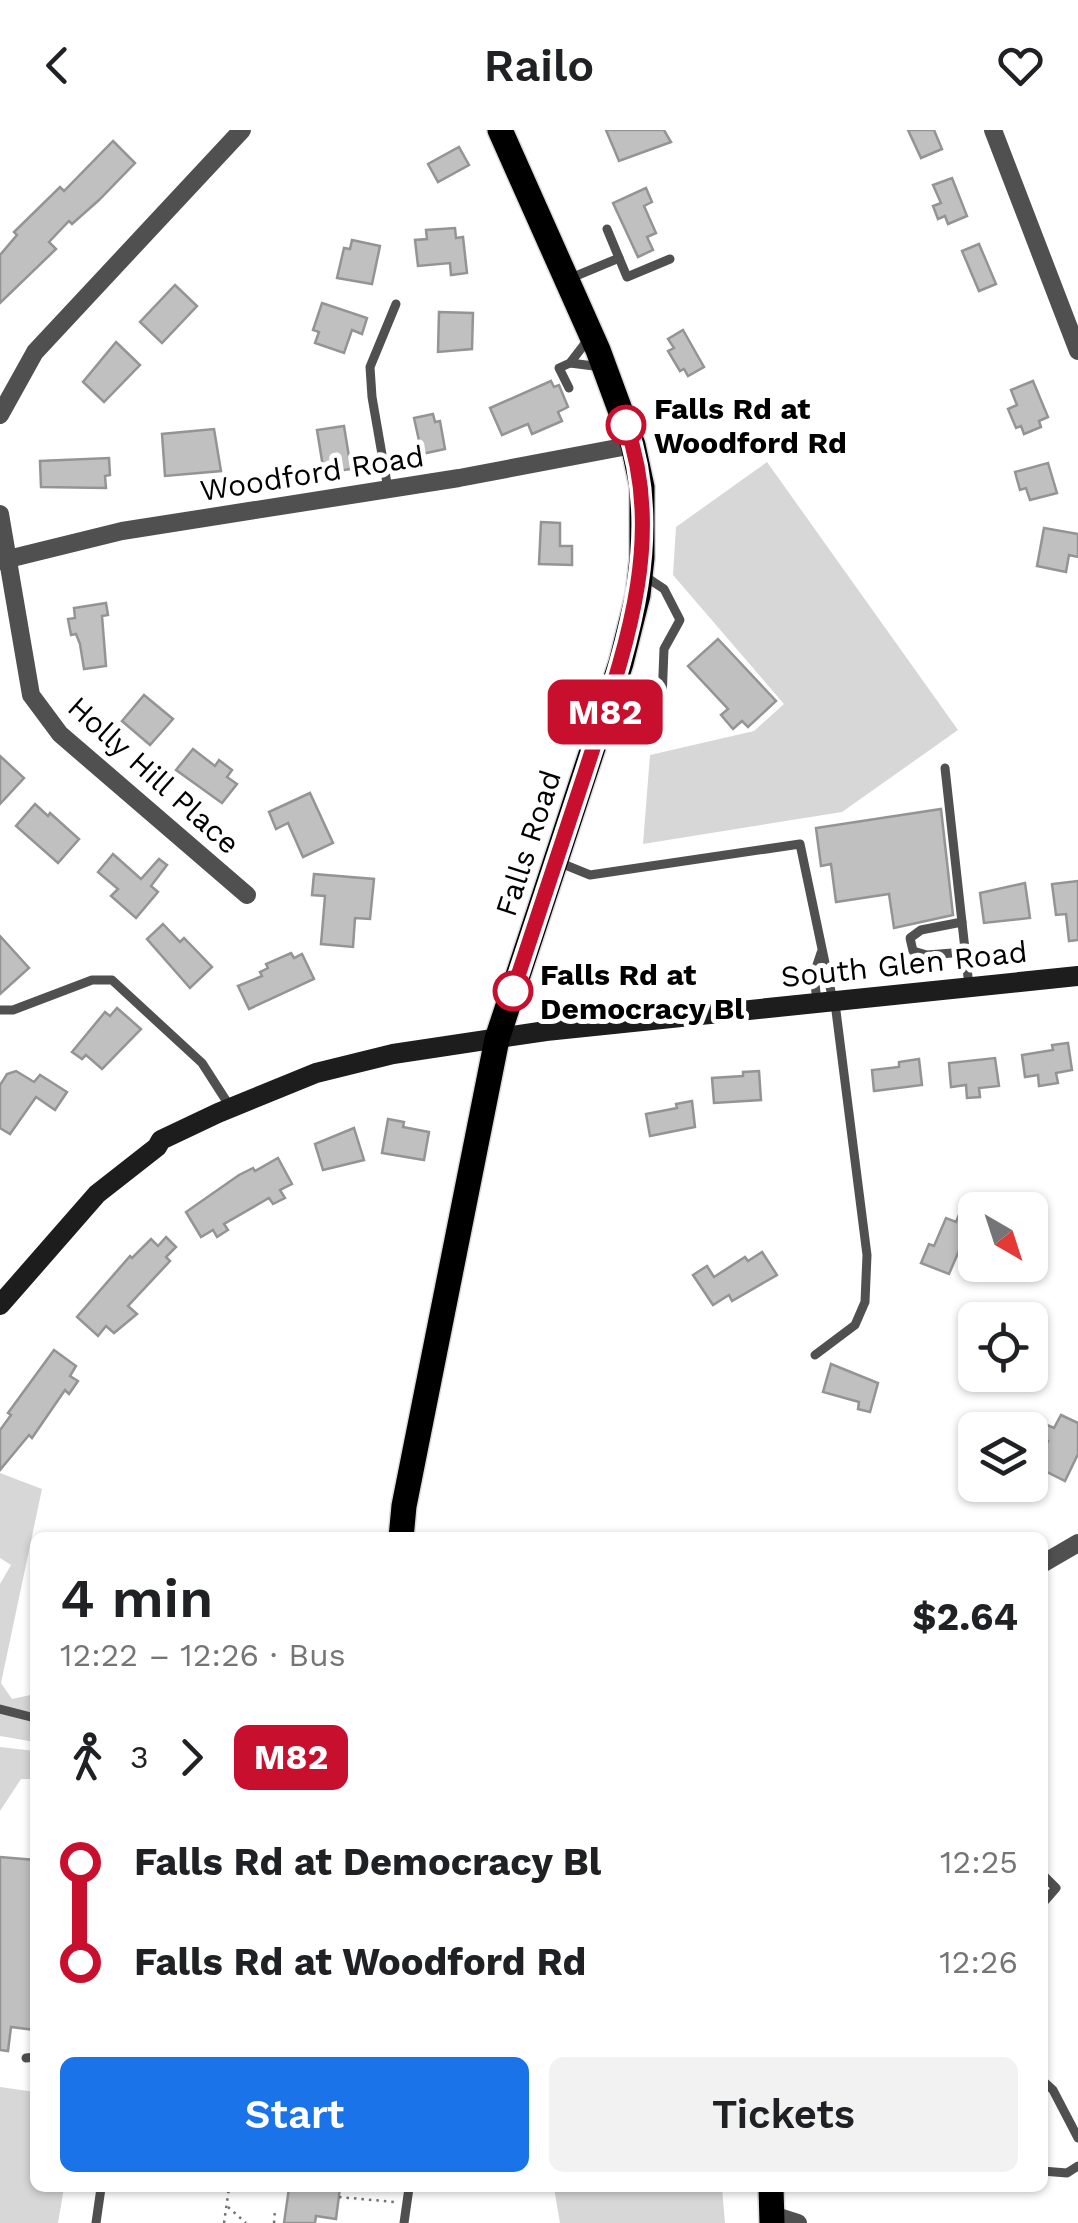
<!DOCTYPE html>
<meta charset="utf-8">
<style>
:root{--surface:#fff;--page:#f2f2f2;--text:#202124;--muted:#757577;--accent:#1a73e8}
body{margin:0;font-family:"Work Sans",sans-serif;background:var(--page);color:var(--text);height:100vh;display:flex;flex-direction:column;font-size:38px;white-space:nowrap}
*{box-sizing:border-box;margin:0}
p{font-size:32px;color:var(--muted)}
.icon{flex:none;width:55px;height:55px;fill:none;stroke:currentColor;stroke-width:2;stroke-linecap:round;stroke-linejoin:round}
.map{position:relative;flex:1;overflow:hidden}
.details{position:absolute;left:30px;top:1402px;width:1018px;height:660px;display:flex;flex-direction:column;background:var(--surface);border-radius:15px;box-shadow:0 2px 8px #0004}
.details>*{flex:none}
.badge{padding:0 20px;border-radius:15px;font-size:35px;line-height:65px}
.needle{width:65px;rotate:141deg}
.fabs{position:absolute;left:958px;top:1062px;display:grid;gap:20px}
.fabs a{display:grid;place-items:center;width:90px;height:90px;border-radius:15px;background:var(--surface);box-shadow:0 2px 8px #0004;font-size:50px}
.map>.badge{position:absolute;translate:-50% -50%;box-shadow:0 0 0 5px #fff}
.legs{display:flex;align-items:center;gap:15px;height:110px;padding:0 30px;font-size:32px}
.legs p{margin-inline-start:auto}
.summary{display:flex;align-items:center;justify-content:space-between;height:170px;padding:0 30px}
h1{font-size:55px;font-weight:600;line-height:75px}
.action{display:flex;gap:20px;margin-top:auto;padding:20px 30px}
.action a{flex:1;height:115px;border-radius:15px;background:var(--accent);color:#fff;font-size:40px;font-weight:600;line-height:115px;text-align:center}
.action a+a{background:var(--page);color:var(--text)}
ul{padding:0 30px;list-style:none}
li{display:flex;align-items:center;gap:35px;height:100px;font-size:38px}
li i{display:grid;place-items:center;width:15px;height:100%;margin:0 12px;background:currentColor}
li i::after{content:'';width:25px;height:25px;margin:-12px;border:8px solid;border-radius:50%;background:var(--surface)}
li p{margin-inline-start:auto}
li:first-child i{background:linear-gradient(#0000 50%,currentColor 0)}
li:last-child i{background:linear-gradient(currentColor 50%,#0000 0)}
header{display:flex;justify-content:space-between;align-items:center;height:130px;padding:0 30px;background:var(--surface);font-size:45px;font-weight:600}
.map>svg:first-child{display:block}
.green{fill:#d7d7d7}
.building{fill:#c0c0c0;stroke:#949494;stroke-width:2.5}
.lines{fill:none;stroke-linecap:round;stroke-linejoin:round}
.primary-casing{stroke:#dbdbdb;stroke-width:28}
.path{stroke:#727272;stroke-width:2.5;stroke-dasharray:2.5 5;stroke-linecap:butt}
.service{stroke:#505050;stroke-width:9}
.minor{stroke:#505050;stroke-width:18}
.secondary{stroke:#1d1d1d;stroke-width:20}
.primary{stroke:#000;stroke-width:25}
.line-1-casing{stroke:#fff;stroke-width:22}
.line-1{stroke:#c8102e;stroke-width:15}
.stop-1-dot{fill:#fff;stroke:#c8102e;stroke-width:5}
.labels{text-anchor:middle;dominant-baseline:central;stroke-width:10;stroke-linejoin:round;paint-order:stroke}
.stop-label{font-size:30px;font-weight:bold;fill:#000;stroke:#fff;text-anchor:start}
.street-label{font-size:30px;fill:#000;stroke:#fff}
</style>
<header><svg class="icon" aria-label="back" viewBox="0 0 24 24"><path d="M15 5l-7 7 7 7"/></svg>Railo<svg class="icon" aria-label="heart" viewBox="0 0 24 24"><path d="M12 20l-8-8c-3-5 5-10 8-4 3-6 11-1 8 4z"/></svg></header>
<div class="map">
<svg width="1078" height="2093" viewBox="0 0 1078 2093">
<rect width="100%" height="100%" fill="#fff"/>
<g class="green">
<path d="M767,332l191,268 -116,82 -199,32 7,-89 104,-24 30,-27 -111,-129 3,-48z"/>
<path d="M0,1343l42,16 -41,194 11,16 23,-5v48l-35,-6v-152l11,-19 -11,-7z"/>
<path d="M0,1617l35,4v28h-14l-21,32z"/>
<path d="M0,1957l35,5v96h29l-6,35h-58z"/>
<path d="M554,2058h168l3,35h-165z"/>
</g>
<g class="building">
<path d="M606,0h58l7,12 -52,19z"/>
<path d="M908,0h26l8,19 -21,9z"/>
<path d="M113,11l22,22 -36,37 -27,24 -3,-3 -20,21 7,7 -56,54v-48l17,-20 -3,-3 46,-45 4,4z"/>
<path d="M459,17l10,18 -31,17 -10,-18z"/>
<path d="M952,48l15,38 -19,8 -3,-8 -7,3 -5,-13 8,-3 -8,-18z"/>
<path d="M646,58l6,14 -8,4 12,27 -9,4 6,13 -15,7 -25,-54z"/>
<path d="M455,98l1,10 7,-1 4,36 -16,2 -1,-12 -32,3 -3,-26 12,-1 -1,-9z"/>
<path d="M352,110l28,6 -8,38 -35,-6 7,-30 6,1z"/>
<path d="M979,114l17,40 -17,7 -17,-40z"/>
<path d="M175,155l22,21 -35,37 -22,-21z"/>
<path d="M322,173l45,15 -5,16 -10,-4 -8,23 -29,-10 4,-11 -6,-2z"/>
<path d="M439,182l34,1 -1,36 -34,3z"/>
<path d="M683,200l21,37 -16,9 -4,-7 -4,2 -12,-20 6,-3 -6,-9z"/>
<path d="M116,212l24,23 -36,37 -21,-20z"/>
<path d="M551,251l3,6 5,-2 9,22 -10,5 4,9 -30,13 -4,-10 -26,11 -12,-27z"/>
<path d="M1033,251l15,36 -9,4 2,6 -17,7 -3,-8 -5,2 -8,-19 9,-4 -6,-15z"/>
<path d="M433,284l2,8 5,-1 5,28 -23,5 -8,-36z"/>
<path d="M344,296l7,43 -27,4 -7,-43z"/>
<path d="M214,299l7,42 -56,5 -3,-42z"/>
<path d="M109,328l1,17 -5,1 1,12 -65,-1 -1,-26z"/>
<path d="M1048,333l9,30 -27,7 -4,-12 -6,2 -5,-18z"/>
<path d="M541,392l19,1v23h12v19l-33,-1z"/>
<path d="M1044,398l34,6v23l-9,-2 -3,17 -29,-6z"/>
<path d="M106,473l2,12 -6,1 4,50 -22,3 -4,-25 -4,-10 -5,1 -3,-16 7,-1 -1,-10z"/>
<path d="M718,509l58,62 -28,26 -6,-6 -9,8 -12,-14 7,-6 -40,-43z"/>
<path d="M144,565l29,24 -23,26 -28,-24z"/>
<path d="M193,619l22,17 4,-6 13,10 -5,7 10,7 -15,19 -46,-33z"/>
<path d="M0,626l24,22 -24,26z"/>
<path d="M310,663l23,50 -30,14 -15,-34 -12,6 -7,-17z"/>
<path d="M35,674l13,12 2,-3 29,26 -21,24 -42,-37z"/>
<path d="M941,679l12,106 -59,13 -5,-34 -53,8 -5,-38 -10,2 -5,-38z"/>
<path d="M113,724l28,25 18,-20 8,6 -16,21 7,6 -22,26 -25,-22 7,-7 -20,-17z"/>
<path d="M314,744l60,5 -4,40 -15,-1 -2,29 -32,-3 4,-48 -13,-1z"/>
<path d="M1078,751v59l-9,1 -3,-27 -10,1 -4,-31z"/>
<path d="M1025,753l5,35 -46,5 -4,-30z"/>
<path d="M163,794l17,18 4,-4 28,29 -22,21 -43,-49z"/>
<path d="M0,806l29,32 -29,26z"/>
<path d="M291,823l3,5 8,-4 12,25 -65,30 -11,-23 24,-10 -2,-4 8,-4 -2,-4z"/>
<path d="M117,878l24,21 -39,40 -16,-14 -4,4 -10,-7 33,-40 5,4z"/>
<path d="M1068,913l4,27 -16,3 2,10 -19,3 -1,-11 -13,2 -3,-22 31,-5 -1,-5z"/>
<path d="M995,928l4,28 -20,2 1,9 -13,1 -1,-13 -15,2 -2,-24z"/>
<path d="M919,929l3,26 -48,6 -2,-21 27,-3v-5z"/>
<path d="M16,941l18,11 6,-7 27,17 -12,18 -19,-13 -26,37 -10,-6v-43l7,-11z"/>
<path d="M759,941l2,29 -47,3 -2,-25 31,-2v-4z"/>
<path d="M692,971l3,26 -45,9 -4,-22 31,-6 -1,-4z"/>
<path d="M388,989l16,3 -1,5 26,5 -5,28 -42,-7z"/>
<path d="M354,998l10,32 -41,10 -8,-26z"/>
<path d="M278,1028l14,26 -12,6 5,8 -12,6 -4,-6 -45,26 4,6 -11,7 -4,-7 -12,7 -15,-25 53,-37 14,-7 2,3z"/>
<path d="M961,1080l13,5 -5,10 6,2 -6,14 -5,-2 -15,35 -28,-11 8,-19 5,2 12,-28 10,4z"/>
<path d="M166,1107l10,10 -10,10 4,4 -42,45 9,8 -23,19 -8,-7 -8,10 -21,-19 53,-61 2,2 19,-19 7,7z"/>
<path d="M762,1122l15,23 -45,26 -3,-6 -16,10 -20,-30 14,-9 7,11 31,-20 3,4z"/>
<path d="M54,1220l22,16 -6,10 8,5 -9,13 -4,-4 -33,48 -3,-3 -29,35v-40l11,-15 -3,-2z"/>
<path d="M831,1234l47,19 -8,29 -12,-3 1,-7 -36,-10z"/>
<path d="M1061,1285l17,8v31l-13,27 -24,-12 5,-12 -4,-2 6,-14 -7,-3 6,-13 7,3z"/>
<path d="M0,1727l35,3v170l-24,-3 -3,24 -8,-1z"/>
<path d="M289,2058h51l-4,31 -20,-3 -1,7h-31z"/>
</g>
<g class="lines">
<g class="primary-casing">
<g id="primary">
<path d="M401,1408l3,-32 93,-467 124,-376 17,-68 4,-37v-71l-9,-42 -35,-95 -98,-220"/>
<path d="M771,2058l1,35"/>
</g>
</g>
<g class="path">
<path d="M339,2067l56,5"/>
<path d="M228,2077l18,16"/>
<path d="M224,2093l5,-35"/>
<path d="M274,2093l1,-13"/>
</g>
<g class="service">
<path d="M607,99l20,48 43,-18"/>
<path d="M571,148l48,-20"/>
<path d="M570,233l32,4"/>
<path d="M569,258l-10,-20 11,-5 20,-26"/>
<path d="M388,359l-16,-92 -2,-30 26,-63"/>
<path d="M598,611l63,-16 3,-76 16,-29 -16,-31 -21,-14"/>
<path d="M945,638l24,218"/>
<path d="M558,732l32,13 210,-31 33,157"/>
<path d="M962,792l-41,8 -11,8 3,13 14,4 38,-3"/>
<path d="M817,872l-3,-28 7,-21"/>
<path d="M0,880h13l79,-30h20l90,83 27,42"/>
<path d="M815,1225l40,-30 10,-23 2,-47 -32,-252"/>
<path d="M0,1579l35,9"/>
<path d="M1042,1744l14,14 -14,16"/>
<path d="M26,1928l9,-1"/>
<path d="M1042,1950l11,10 25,48"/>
<path d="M1042,2041l25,2 11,-7"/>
<path d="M96,2093l5,-35"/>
<path d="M404,2093l5,-35"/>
</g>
<g class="minor">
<path d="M993,0l85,221"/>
<path d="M0,285l35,-63 207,-222"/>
<path d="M0,384l31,181 29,39 187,161"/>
<path d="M0,431l122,-30 337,-53 174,-33"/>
<path d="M1042,1434l36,-21"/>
<path d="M773,2085l25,8"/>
</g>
<path class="secondary" d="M0,1175l97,-111 60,-47 4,-7 57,-27 98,-40 77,-19 153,-23 532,-55"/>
<use href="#primary" class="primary"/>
</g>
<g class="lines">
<g class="line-1-casing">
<path id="line-1" d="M513,861c24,-72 48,-145 72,-218 36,-112 83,-230 41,-348"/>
</g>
<use href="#line-1" class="line-1"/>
</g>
<g class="stop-1-dot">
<circle cx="626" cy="295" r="18"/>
<circle cx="513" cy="861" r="18"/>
</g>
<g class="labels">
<g class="stop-label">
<text x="654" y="278">Falls Rd at<tspan x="654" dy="34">Woodford Rd</tspan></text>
<text x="540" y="844">Falls Rd at<tspan x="540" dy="34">Democracy Bl</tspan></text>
</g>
<g class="street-label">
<text transform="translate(312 343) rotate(-9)">Woodford Road</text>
<text transform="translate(154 645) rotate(42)">Holly Hill Place</text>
<text transform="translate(528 713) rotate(-72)">Falls Road</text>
<text transform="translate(904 834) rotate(-6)">South Glen Road</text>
</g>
</g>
</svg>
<div class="fabs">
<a><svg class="needle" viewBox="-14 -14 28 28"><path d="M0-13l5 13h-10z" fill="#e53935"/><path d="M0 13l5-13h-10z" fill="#757577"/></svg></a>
<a><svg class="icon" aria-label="locate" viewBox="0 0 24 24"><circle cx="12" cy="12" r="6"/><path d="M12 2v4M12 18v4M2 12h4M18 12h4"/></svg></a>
<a><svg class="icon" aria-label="layers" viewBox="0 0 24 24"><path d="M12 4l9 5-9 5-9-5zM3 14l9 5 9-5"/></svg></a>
</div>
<b class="badge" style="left:605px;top:582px;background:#c8102e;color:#fff">M82</b>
<section class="details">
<div class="summary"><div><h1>4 min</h1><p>12:22 – 12:26 · Bus</p></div><b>$2.64</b></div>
<div class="legs"><svg class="icon" aria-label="walk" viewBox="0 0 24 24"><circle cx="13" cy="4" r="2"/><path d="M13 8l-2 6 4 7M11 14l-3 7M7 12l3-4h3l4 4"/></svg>3<svg class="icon" aria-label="forward" viewBox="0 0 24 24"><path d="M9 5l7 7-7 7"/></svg><b class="badge" style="background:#c8102e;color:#fff">M82</b></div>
<ul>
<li><i style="color:#c8102e"></i><b>Falls Rd at Democracy Bl</b><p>12:25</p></li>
<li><i style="color:#c8102e"></i><b>Falls Rd at Woodford Rd</b><p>12:26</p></li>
</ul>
<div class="action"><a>Start</a><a>Tickets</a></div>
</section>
</div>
